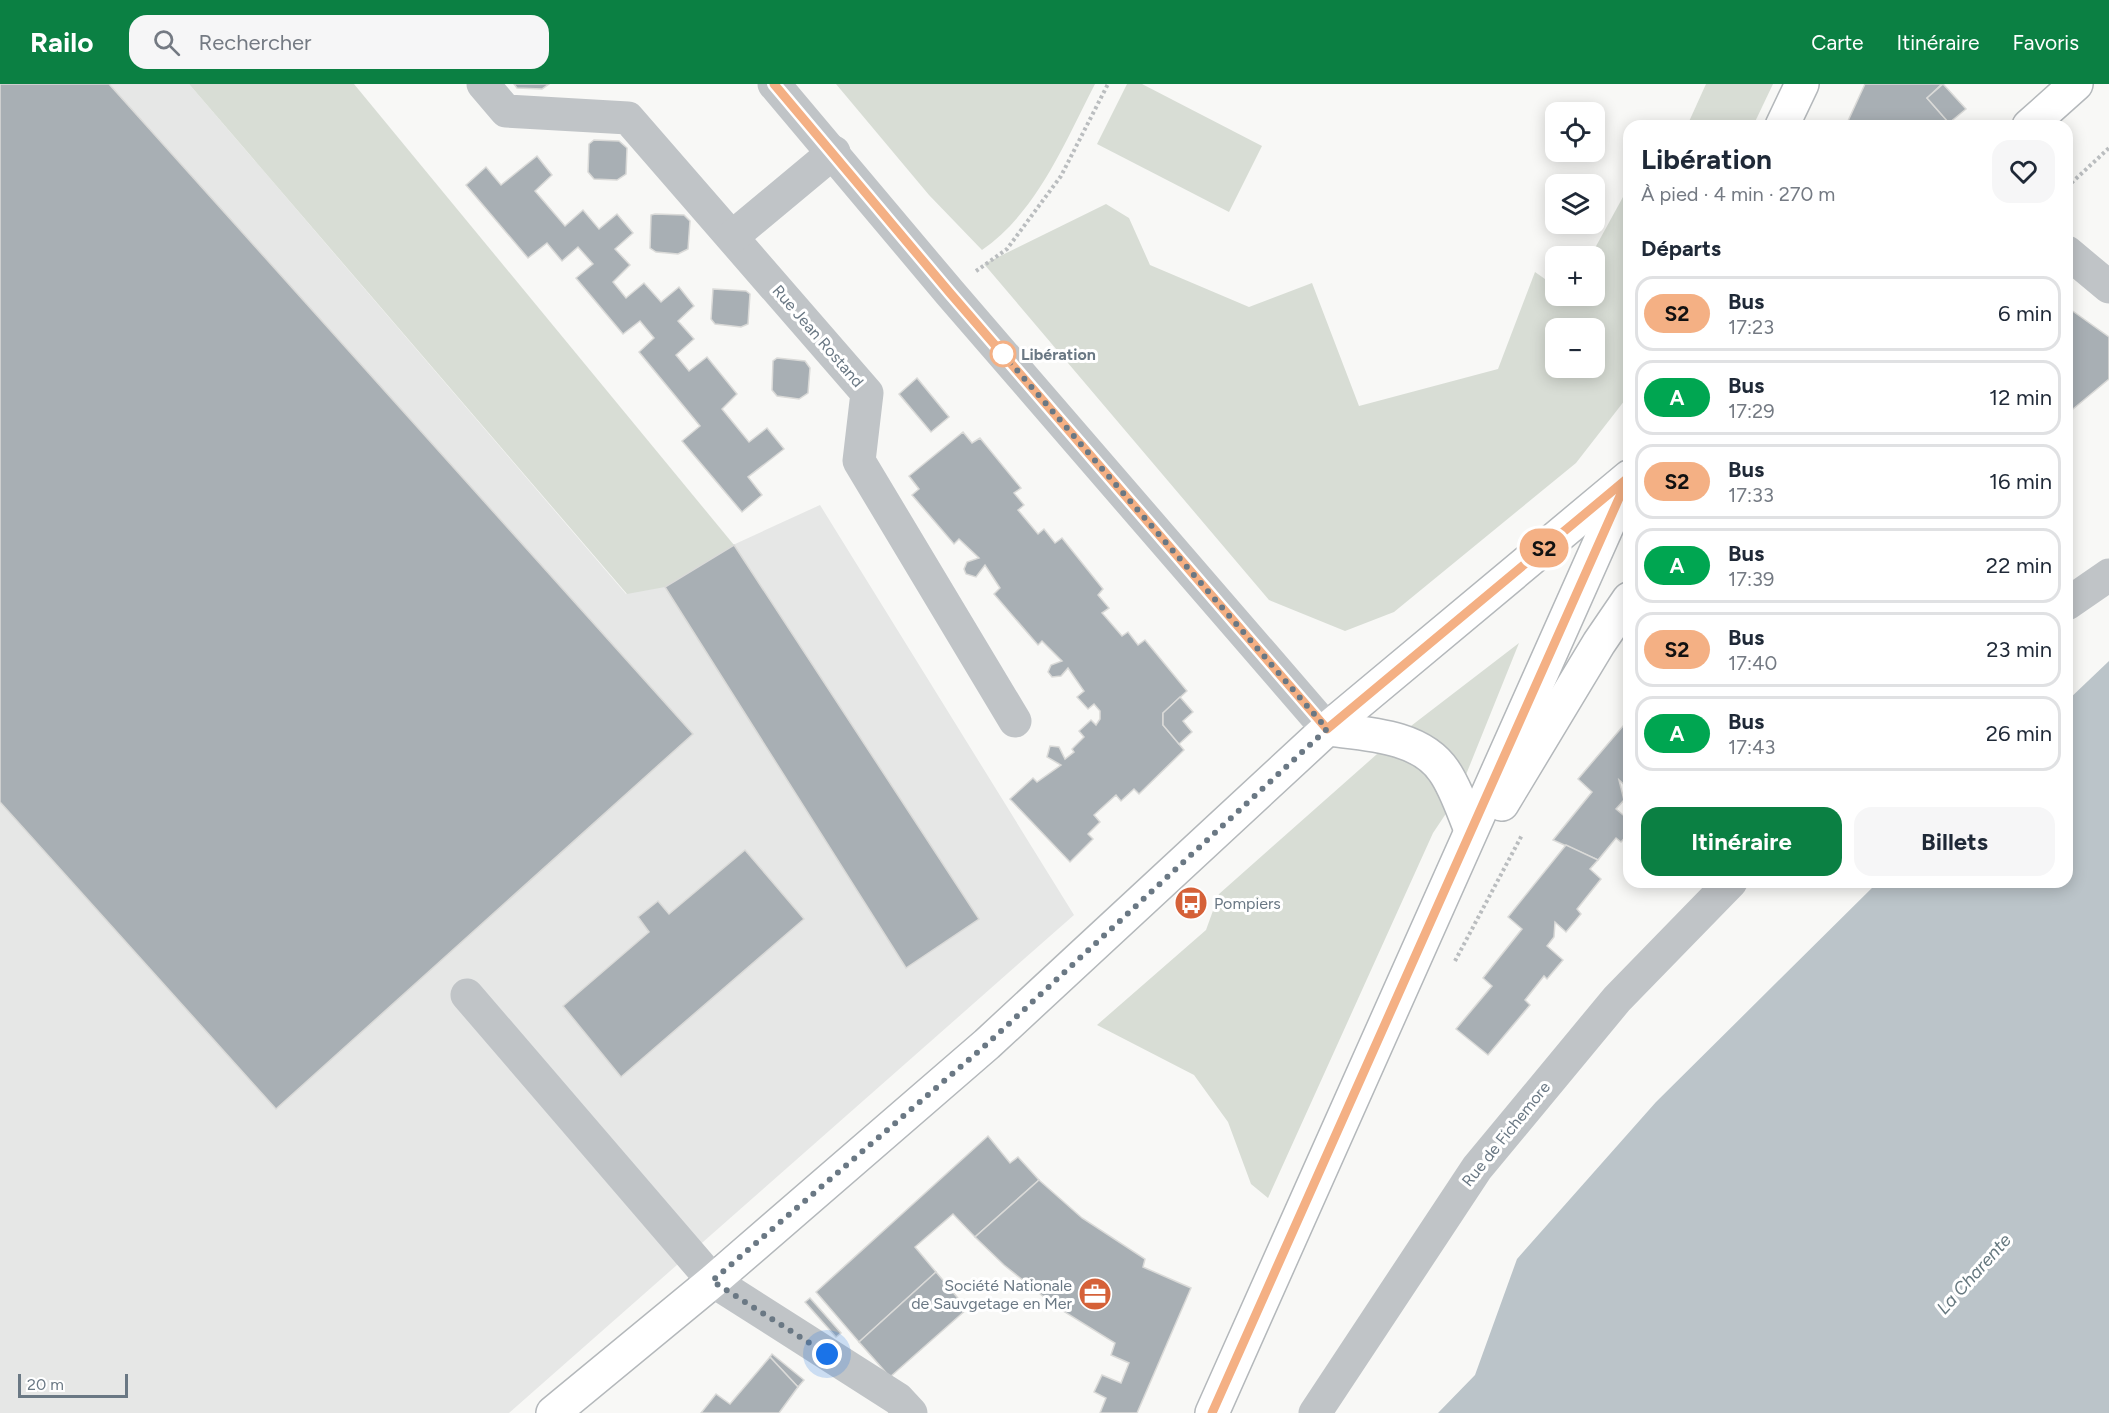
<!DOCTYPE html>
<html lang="fr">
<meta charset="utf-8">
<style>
:root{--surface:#fff;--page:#f6f6f7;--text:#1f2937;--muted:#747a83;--line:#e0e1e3;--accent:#0b8043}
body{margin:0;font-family:Figtree,sans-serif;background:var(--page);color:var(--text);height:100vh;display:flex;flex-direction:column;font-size:22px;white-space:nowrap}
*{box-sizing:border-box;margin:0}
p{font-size:20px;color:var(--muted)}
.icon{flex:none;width:33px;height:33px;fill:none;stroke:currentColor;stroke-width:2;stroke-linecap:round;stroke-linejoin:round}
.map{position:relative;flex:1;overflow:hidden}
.drawer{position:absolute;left:1623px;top:36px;width:450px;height:768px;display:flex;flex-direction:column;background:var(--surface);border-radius:18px;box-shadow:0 3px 15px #0003}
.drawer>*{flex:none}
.badge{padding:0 12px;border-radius:20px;font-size:21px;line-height:39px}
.tools{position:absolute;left:1545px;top:18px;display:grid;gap:12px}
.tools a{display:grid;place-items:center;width:60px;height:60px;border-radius:12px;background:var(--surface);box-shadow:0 3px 15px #0003;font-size:30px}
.scale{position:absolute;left:18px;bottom:15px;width:110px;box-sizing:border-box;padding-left:6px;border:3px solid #6a7884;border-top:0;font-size:16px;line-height:21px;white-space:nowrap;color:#6a7884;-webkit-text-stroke:4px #fff;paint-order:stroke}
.you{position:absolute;width:30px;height:30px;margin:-15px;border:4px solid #fff;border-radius:50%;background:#1a73e8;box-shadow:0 0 0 9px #1a73e833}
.map>.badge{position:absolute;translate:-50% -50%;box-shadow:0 0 0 3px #fff}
h2{padding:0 18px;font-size:22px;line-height:54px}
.round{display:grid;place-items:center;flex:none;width:63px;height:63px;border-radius:18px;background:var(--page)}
.overview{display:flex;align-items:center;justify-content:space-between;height:102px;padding:0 18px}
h1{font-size:28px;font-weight:700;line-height:45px}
.primary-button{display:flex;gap:12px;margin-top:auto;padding:12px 18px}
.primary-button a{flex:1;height:69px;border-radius:18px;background:var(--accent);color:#fff;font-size:24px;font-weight:700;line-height:69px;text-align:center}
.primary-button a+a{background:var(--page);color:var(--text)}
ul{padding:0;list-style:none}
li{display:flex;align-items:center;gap:18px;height:75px;margin:0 12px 9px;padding:0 6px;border:3px solid var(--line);border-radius:18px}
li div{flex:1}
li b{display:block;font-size:22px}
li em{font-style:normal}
li .badge{min-width:66px;font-weight:700;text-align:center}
header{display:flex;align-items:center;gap:36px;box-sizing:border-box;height:84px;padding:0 30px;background:var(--accent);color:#fff}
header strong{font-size:28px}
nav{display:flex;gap:33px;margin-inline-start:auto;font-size:21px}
.search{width:420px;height:54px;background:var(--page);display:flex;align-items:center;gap:15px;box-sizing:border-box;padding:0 21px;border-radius:18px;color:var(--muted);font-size:22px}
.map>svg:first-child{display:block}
.built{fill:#e6e7e6}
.green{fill:#d8ddd5;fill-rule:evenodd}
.water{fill:#bbc4c9}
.building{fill:#a8afb4;stroke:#dadad8;stroke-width:1.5}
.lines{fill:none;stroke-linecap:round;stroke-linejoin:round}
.major-casing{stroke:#b4b8bb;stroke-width:36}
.path{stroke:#babdbf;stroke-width:4;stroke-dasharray:3 3;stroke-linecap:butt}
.minor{stroke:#c0c4c7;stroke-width:33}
.major{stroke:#fff;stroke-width:33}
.line-casing{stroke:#fff;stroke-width:14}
.line{stroke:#f4b084;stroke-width:9}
.walk{stroke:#6a7884;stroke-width:6;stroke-dasharray:0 10.8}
.stop-dot{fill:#fff;stroke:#f4b084;stroke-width:3}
.labels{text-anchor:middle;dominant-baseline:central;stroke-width:6;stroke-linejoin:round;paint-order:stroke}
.street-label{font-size:16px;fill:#6a7884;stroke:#fff}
.stop-label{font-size:16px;font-weight:bold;fill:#6a7884;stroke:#fff;text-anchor:start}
.poi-label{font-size:16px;fill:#6a7884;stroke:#fff;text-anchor:start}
.water-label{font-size:18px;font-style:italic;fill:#66787f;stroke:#fff}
</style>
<header>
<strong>Railo</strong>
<div class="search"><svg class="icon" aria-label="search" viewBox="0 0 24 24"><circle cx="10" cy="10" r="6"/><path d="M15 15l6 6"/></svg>Rechercher</div>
<nav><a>Carte</a><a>Itinéraire</a><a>Favoris</a></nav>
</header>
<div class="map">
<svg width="2109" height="1329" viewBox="0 0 2109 1329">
<rect width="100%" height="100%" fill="#f8f8f6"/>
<path class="built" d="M0,0h189l437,510 194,-89 254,410 -565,498h-509z"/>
<g class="green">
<path d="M189,0h165l380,461 -69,42 -38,7z"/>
<path d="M836,0h259c-30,58 -58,128 -113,166l-53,-55z"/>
<path d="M1127,0h15l120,62 -33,66 -132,-68z"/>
<path d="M1706,0h67l-20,42h-66z"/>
<path d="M1629,102v205l-4,9 -49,63 -182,149 -49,19 -76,-31 -285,-336 122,-60 23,14 21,47 99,42 63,-24 47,123 139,-37 37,-97 20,14 1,10h38l1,-21 9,-5 -9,-22zM1594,244v40h-38v-40z"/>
<path d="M1519,559l-62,154 -24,36 -165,365 -17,-14 -23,-62 -34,-47 -97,-50 109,-95 13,-36 175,-155z"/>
</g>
<path class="water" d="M2109,577v752h-671l37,-38 42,-116 139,-157 222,-220h189v-181z"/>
<g class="building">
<path d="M0,0h109l584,650 -417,375 -276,-307z"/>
<path d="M514,0h35l-7,5 -25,-1z"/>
<path d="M1865,0h77l-15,14 22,25 -3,3h-90l-8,-5z"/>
<path d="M1943,0l23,25 -17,14 -22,-25z"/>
<path d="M594,56l25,1 8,7 -1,26 -9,6 -23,-1 -6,-7 1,-28z"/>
<path d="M537,72l15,19 -17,16 30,35 18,-16 16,19 18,-15 16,19 -18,16 15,16 -17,17 13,16 18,-15 17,19 18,-15 15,19 -16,15 16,18 -18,16 13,16 18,-14 30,37 -15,15 27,33 18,-14 17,21 -36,28 14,18 -20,17 -60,-71 18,-15 -61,-74 15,-14 -14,-17 -17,13 -47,-56 17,-14 -15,-17 -16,14 -15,-18 -19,15 -62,-73 20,-18 15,18z"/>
<path d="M655,130l29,1 6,6 -2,28 -10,5 -22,-2 -6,-4 1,-33z"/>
<path d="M713,205l33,2 4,3 -2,30 -7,3 -26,-3 -4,-5z"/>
<path d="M2067,223l42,30v42l-42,35z"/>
<path d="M777,274l28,3 5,7 -2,25 -9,6 -22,-3 -5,-6 1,-29z"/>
<path d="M917,294l32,39 -18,15 -32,-38z"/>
<path d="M963,348l9,11 8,-5 41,50 -7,5 10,12 -6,5 20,24 6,-5 11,14 7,-5 41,51 -5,6 11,13 -7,5 20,23 6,-4 10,13 7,-5 42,51 -24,22v12l21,25 -45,44 -5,-5 -13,12 -5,-6 -22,20 6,7 -12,12 5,5 -23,23 -60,-63 23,-21 4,4 24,-17 -14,-8 3,-11 9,1 6,12 9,-7 -2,-3 12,-12 -5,-6 12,-11 5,5 4,-6v-8l-6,-7 -6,5 -11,-12 7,-6 -16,-23 -7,8 -9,1 -4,-5 3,-7 11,-4 -20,-20 -4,4 -44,-51 6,-6 -15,-23 -9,12 -10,-3 -2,-5 3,-7 12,-4 -20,-19 -5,5 -42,-49 7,-6 -10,-13z"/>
<path d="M734,461l245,374 -73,49 -241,-381z"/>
<path d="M1180,613l13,15 -10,9 9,11 -13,12 -16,-19v-12z"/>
<path d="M1629,635v70l-10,-9 5,20 -8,9 13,11v13l-8,9 -5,-4 -18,22 -45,-20 39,-48 -14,-13z"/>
<path d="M1566,761l32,15 -8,9 11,10 -24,30 4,5 -15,18 -11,-10 -1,15 -7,9 16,14 -16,19 -3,-3 -19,24 5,5 -42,50 -32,-26 36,-43 -9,-8 39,-49 -14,-12z"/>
<path d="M745,766l59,69 -183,158 -58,-71 86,-74 -11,-15 20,-16 11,13z"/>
<path d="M988,1052l22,27 8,-6 21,23 -64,57 -22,-23 -38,33 21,25 -77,70 -43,-50z"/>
<path d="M1039,1096l43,38 63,41 -2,8 48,21 -54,125h-37l6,-15 -12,-6 8,-17 19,8 8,-20 -18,-8 4,-12 -60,-37 -51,-41 -29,-28z"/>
<path d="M936,1188l31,37 -77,68 -31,-35z"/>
<path d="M810,1214l31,35 -5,4 -31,-35z"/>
<path d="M772,1270l32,26 -6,7 -28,-30z"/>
<path d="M770,1273l28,30 -19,26h-78l15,-19 14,10z"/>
</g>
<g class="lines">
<g class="major-casing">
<g id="major">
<path d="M1782,42l20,-42"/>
<path d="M2029,42l47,-42"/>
<path d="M1327,645c38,5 93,6 117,42 12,17 19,40 27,59"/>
<path d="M1502,720l97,-161 30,-44"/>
<path d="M553,1329l160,-132 274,-237 340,-315 302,-252"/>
<path d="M1212,1329l413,-927"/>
</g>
</g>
<g class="path">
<path d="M2067,103l42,-39"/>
<path d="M976,187l31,-22 54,-73 47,-92"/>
<path d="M1455,877l67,-126"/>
</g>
<g class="minor">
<path d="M483,0l23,27 122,7 239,275 -8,68 156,260"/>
<path d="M774,0l176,209 377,436"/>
<path d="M732,153l102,-85"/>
<path d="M2067,168l42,35"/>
<path d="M2067,520l42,-29"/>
<path d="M467,911l246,286 185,118 13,14"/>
<path d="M1315,1329l162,-245 140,-169 114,-117"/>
</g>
<use href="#major" class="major"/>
</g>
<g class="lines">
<g class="line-casing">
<path id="line" d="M774,0l176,209 377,436 301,-251 -416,935"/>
</g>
<use href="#line" class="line"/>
<path class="walk" d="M827,1270l-115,-73 275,-237 340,-315 -324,-375"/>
</g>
<defs>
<g id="bus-disc" transform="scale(1.725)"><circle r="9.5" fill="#d56138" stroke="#fff"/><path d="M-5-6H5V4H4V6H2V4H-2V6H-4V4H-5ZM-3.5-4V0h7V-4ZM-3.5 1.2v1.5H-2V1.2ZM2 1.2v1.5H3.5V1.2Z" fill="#fff"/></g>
<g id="office-disc" transform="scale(1.725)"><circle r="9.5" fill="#d56138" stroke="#fff"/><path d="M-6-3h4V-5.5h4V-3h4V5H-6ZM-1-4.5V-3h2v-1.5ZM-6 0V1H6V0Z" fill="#fff"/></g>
</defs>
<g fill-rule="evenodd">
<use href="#bus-disc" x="1191" y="819"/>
<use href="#office-disc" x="1095" y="1210"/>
</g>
<circle class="stop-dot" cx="1003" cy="270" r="12"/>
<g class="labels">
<g class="street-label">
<text transform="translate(818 252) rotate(49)">Rue Jean Rostand</text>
<text transform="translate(1506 1050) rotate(-51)">Rue de Fichemore</text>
</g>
<g class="stop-label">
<text x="1021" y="270">Libération</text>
</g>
<g class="poi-label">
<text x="1214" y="819">Pompiers</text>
<text x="1072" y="1201" text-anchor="end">Société Nationale<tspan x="1072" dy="18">de Sauvgetage en Mer</tspan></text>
</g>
<g class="water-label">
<text transform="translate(1974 1190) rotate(-48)">La Charente</text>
</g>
</g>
</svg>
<div class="tools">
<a><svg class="icon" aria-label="locate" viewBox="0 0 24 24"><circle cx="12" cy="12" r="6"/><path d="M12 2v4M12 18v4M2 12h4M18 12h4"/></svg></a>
<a><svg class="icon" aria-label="layers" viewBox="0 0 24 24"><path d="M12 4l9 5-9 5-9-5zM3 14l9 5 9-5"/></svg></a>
<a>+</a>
<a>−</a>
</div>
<div class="scale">20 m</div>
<div class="you" style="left:827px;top:1270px"></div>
<b class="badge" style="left:1544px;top:464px;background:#f4b084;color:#111">S2</b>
<section class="drawer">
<div class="overview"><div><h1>Libération</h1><p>À pied · 4 min · 270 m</p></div><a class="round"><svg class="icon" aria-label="heart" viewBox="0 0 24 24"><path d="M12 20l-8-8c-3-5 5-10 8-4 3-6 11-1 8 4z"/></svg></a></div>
<h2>Départs</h2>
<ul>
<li><span class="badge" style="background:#f4b084;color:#111">S2</span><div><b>Bus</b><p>17:23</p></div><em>6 min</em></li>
<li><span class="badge" style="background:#00a651;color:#fff">A</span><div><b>Bus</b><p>17:29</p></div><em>12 min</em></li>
<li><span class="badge" style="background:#f4b084;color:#111">S2</span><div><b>Bus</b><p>17:33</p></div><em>16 min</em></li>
<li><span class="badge" style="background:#00a651;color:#fff">A</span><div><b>Bus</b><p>17:39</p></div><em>22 min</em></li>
<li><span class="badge" style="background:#f4b084;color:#111">S2</span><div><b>Bus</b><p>17:40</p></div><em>23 min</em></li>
<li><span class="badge" style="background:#00a651;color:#fff">A</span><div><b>Bus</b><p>17:43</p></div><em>26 min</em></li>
</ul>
<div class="primary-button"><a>Itinéraire</a><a>Billets</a></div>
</section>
</div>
